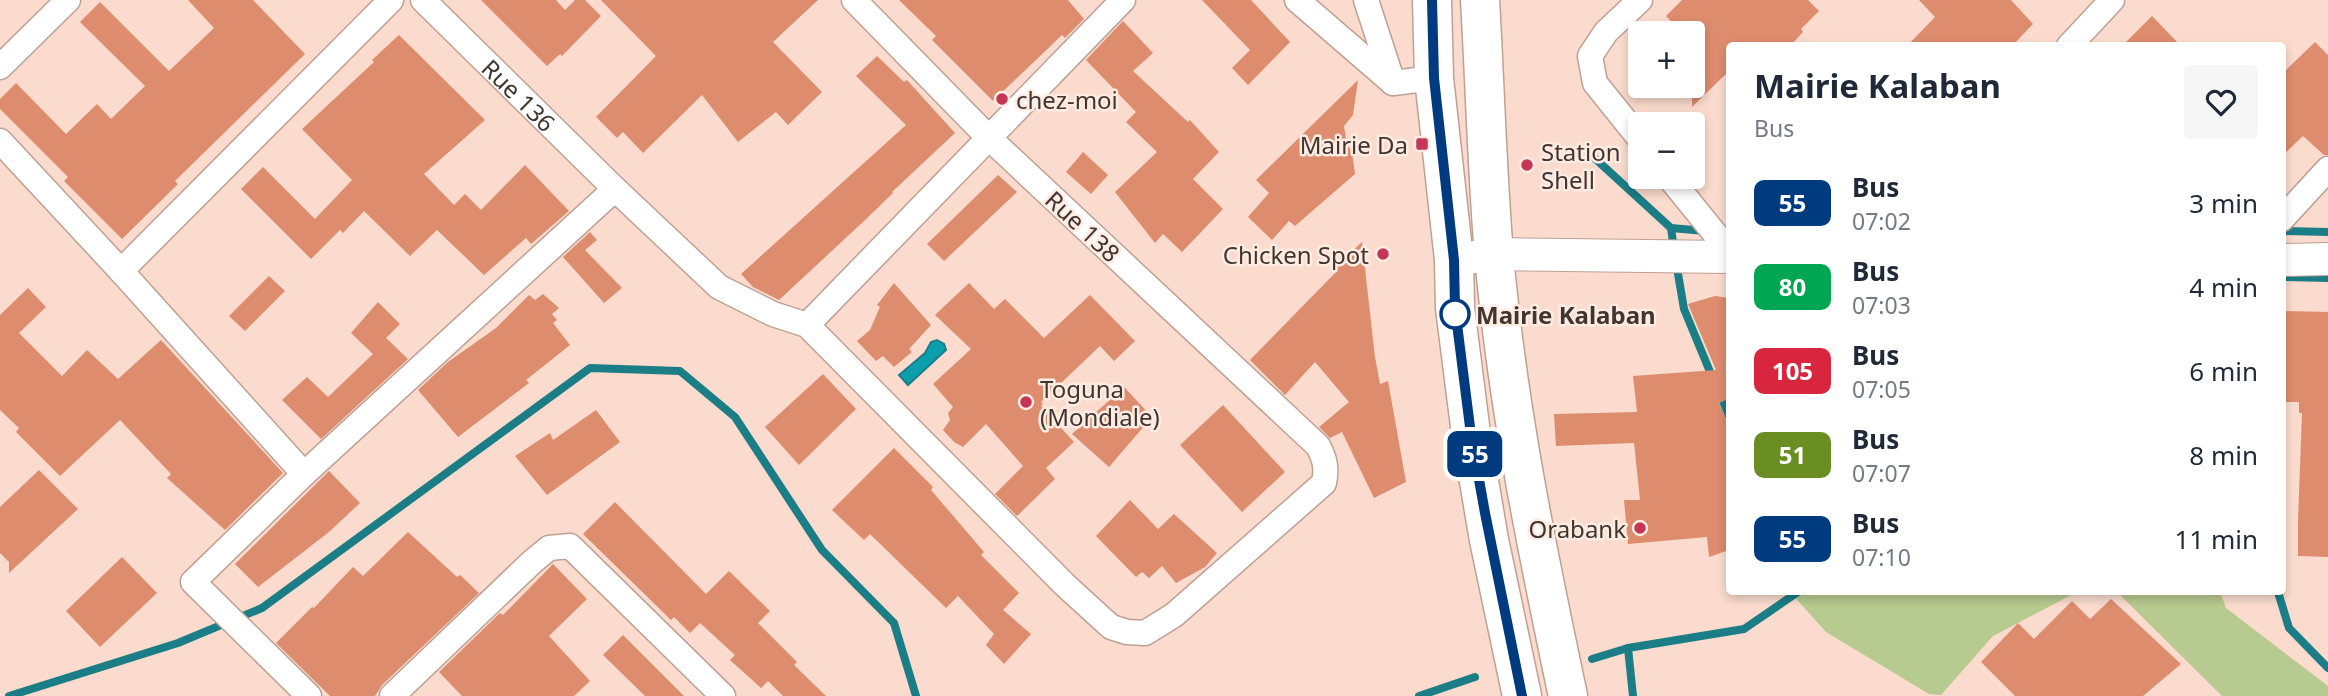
<!DOCTYPE html>
<meta charset="utf-8">
<style>
:root{--surface:#fff;--page:#f6f6f7;--text:#1f2937;--muted:#747a83}
body{margin:0;font-family:"Noto Sans",sans-serif;background:var(--page);color:var(--text);height:100vh;display:flex;flex-direction:column;font-size:26px;white-space:nowrap}
*{box-sizing:border-box;margin:0}
p{font-size:23px;color:var(--muted)}
.icon{flex:none;width:38px;height:38px;fill:none;stroke:currentColor;stroke-width:2;stroke-linecap:round;stroke-linejoin:round}
.map{position:relative;flex:1;overflow:hidden}
.details{position:absolute;left:1726px;top:42px;width:560px;height:553px;display:flex;flex-direction:column;background:var(--surface);border-radius:7px;box-shadow:0 4px 10px #0003}
.details>*{flex:none}
.badge{padding:0 14px;border-radius:10px;font-size:24px;line-height:46px}
.fabs{position:absolute;left:1628px;top:21px;display:grid;gap:14px}
.fabs a{display:grid;place-items:center;width:77px;height:77px;border-radius:7px;background:var(--surface);box-shadow:0 4px 10px #0003;font-size:35px}
.map>.badge{position:absolute;translate:-50% -50%;box-shadow:0 0 0 4px #fff}
.round{display:grid;place-items:center;flex:none;width:74px;height:74px;border-radius:7px;background:var(--page)}
.overview{display:flex;align-items:center;justify-content:space-between;height:119px;padding:0 28px}
h1{font-size:33px;font-weight:700;line-height:52px}
ul{padding:0;list-style:none}
li{display:flex;align-items:center;gap:21px;height:84px;padding:0 28px}
li div{flex:1}
li b{display:block;font-size:26px}
li em{font-style:normal}
li .badge{min-width:77px;font-weight:700;text-align:center}
.map>svg:first-child{display:block}
.green{fill:#b7ca8f}
.water{fill:#0b9ead;stroke:#1b7e87;stroke-width:2}
.lines{fill:none;stroke-linecap:round;stroke-linejoin:round}
.stream{stroke:#1b7e87;stroke-width:8}
.building{fill:#dd8c6e}
.minor-casing{stroke:#bea194;stroke-width:27}
.tertiary-casing{stroke:#bea194;stroke-width:34}
.trunk-casing{stroke:#bea194;stroke-width:41}
.minor{stroke:#fff;stroke-width:24}
.tertiary{stroke:#fff;stroke-width:32}
.trunk{stroke:#fff;stroke-width:38}
.line-casing{stroke:#fff;stroke-width:16}
.line{stroke:#003b80;stroke-width:10}
.poi-dot{fill:#c43556;stroke:#feebe2;stroke-width:2.5}
.stop-dot{fill:#fff;stroke:#003b80;stroke-width:3.5}
.labels{text-anchor:middle;dominant-baseline:central;stroke-width:5;stroke-linejoin:round;paint-order:stroke}
.street-label{font-size:24px;fill:#41352f;stroke:#feebe2}
.poi-label{font-size:24px;fill:#41352f;stroke:#feebe2;text-anchor:start}
.stop-label{font-size:24px;font-weight:bold;fill:#41352f;stroke:#feebe2;text-anchor:start}
</style>
<div class="map">
<svg width="2328" height="696" viewBox="0 0 2328 696">
<rect width="100%" height="100%" fill="#fadbcd"/>
<g class="green">
<path d="M1790,592h287l-84,44 -52,59 -12,-1 -103,-62z"/>
<path d="M2117,592h103l6,16 102,78v10h-106z"/>
</g>
<path class="water" d="M937,340l7,4 2,6 -38,35 -9,-10 26,-22 6,-11z"/>
<g class="lines">
<g class="stream">
<path d="M1589,153l82,75 34,3"/>
<path d="M1671,228l3,21"/>
<path d="M2282,231l46,1"/>
<path d="M1676,262l8,47 29,70"/>
<path d="M2282,277l46,1"/>
<path d="M1720,394l9,22"/>
<path d="M2278,592l11,36 39,40"/>
<path d="M1628,648l5,48"/>
<path d="M1592,659l36,-11 116,-19 54,-37"/>
<path d="M9,696l169,-53 84,-35 328,-240 90,3 55,46 87,133 72,73 22,73"/>
<path d="M1419,696l56,-19"/>
</g>
</g>
<g class="building">
<path d="M188,0h65l52,54 -130,127 3,3 -56,55 -58,-58 4,-4 -68,-68v-10l16,-16 50,51 31,-30 14,15 34,-33 -65,-64 20,-20 69,69 45,-43z"/>
<path d="M481,0h75l9,10 10,-10h10l16,16 -39,40 -2,-2 -13,12z"/>
<path d="M601,0h217l-45,42 49,50 -34,33 -12,-13 -38,30 -36,-47 -59,58 -20,-21 -6,6 -21,-21 60,-61z"/>
<path d="M899,0h169l16,19 -19,19 -3,-3 -69,66 -61,-61 4,-4z"/>
<path d="M1202,0h49l39,42 -42,43 -16,-17 18,-18z"/>
<path d="M1682,0h126l11,11 -18,18 2,3 -13,14h-61v25l-37,36v-49l8,-6 -8,-8v-11h-10l-16,-17z"/>
<path d="M1919,0h92l22,24 -21,22h-105l28,-29z"/>
<path d="M2152,16l29,30h-59z"/>
<path d="M1123,21l30,32 -20,18 55,51 2,-2 29,32 -26,27 30,30 -41,43 -19,-18 -8,9 -40,-51 42,-40 -31,-30 10,-10 -50,-52z"/>
<path d="M399,35l86,85 -61,54 30,31 11,-11 16,16 44,-45 44,46 -38,33 -5,-6 -42,37 -47,-45 -27,26 -46,-45 -21,22 -3,-3 -29,29 -70,-70 22,-22 52,52 37,-39 -50,-51 72,-67 -2,-2z"/>
<path d="M2315,42l13,13v100h-4l-21,-19 -21,20v-82z"/>
<path d="M877,56l27,26 3,-2 48,53 -63,59 1,1 -29,28 -85,79 -26,-13 -12,-13 165,-149 -50,-49z"/>
<path d="M1358,80l-5,35 -9,11 3,19 5,6 3,23 -60,52 -6,-5 -17,19 -24,-23 21,-24 -13,-13z"/>
<path d="M1083,152l25,23 -17,19 -25,-22z"/>
<path d="M998,175l19,17 -73,69 -17,-17z"/>
<path d="M590,232l7,8 -12,10 37,38 -18,15 -41,-46z"/>
<path d="M1362,242l13,115 5,27 8,-3 18,101 -32,16 -32,-66 -12,6 -11,-11 30,-25 -34,-40 -30,33 -35,-35 87,-89 -3,-3z"/>
<path d="M269,276l16,15 -40,40 -16,-15z"/>
<path d="M894,283l37,42 -22,24 3,3 -18,15 -11,-11 -7,5 -19,-20 13,-11 10,-23 -3,-2z"/>
<path d="M969,283l25,26 11,-10 39,39 46,-43 45,46 -21,20 -14,-15 -59,56 2,2 -2,2 33,36 -28,26 9,11 -38,37 -22,-22 28,-28 -37,-42 -23,23 -9,-5 -11,-12 7,-10 -2,-7 5,-6 -20,-23 38,-35 -36,-34z"/>
<path d="M28,288l18,19 -27,26 43,43 25,-26 31,29 43,-39 122,133 -58,57 -58,-52 4,-4 -51,-54 -60,56 -44,-44 3,-4 -19,-18v-95z"/>
<path d="M543,294l16,14 -7,6 5,6 -4,3 17,22 -44,35 3,3 -71,54 -40,-47 30,-28 48,-34 33,-33 6,5z"/>
<path d="M1715,296l14,2v103l-1,-2 -9,4 10,23v124l-20,7 -2,-20 -79,7 -4,-44h16l-6,-57 -78,3 -2,-32 83,-2 -4,-36 83,-6 -28,-66z"/>
<path d="M378,302l22,22 -14,14 22,21 -87,80 -39,-39 25,-23 21,20 45,-43 -22,-21z"/>
<path d="M2282,311l46,1v245l-30,-1v-35l4,-108h-3v-11h-17z"/>
<path d="M823,374l33,35 -57,56 -34,-38z"/>
<path d="M1124,387l28,30 -43,50 -37,-33z"/>
<path d="M1223,405l62,67 -43,40 -62,-67z"/>
<path d="M596,410l24,32 -73,53 -32,-39 35,-23 3,7z"/>
<path d="M894,448l39,39 -2,3 53,62 -3,3 38,38 -16,17 28,24 -27,30 -18,-19 8,-11 -36,-38 -12,12 -76,-74 -6,6 -32,-30z"/>
<path d="M39,470l39,39 -69,64v-11l-9,-9v-46z"/>
<path d="M329,471l31,32 -31,29 -71,55 -23,-23z"/>
<path d="M1130,500l28,29 16,-15 43,39 -12,14 -29,16 -14,-17 -13,12 -7,-6 -6,5 -40,-41z"/>
<path d="M615,502l91,92 23,-23 41,40 -12,12 39,39 -3,3 32,31h-43l-15,-15 -7,7 -31,-28 5,-5 -35,-32 -10,10 -16,-16 -3,3 -88,-86z"/>
<path d="M408,532l49,45 3,-2 19,18 -97,92 -7,11h-45l-54,-53 36,-36 2,1 39,-41 10,9z"/>
<path d="M122,557l35,36 -57,54 -34,-36z"/>
<path d="M553,564l34,35 -38,37 41,45 -16,15h-112l-23,-24 61,-59 3,2z"/>
<path d="M2111,599l70,65 -38,32h-128l-34,-34 37,-39 16,16 38,-38 18,18z"/>
<path d="M623,635l61,61h-39l-42,-41z"/>
</g>
<g class="lines">
<g class="minor-casing">
<g id="minor">
<path id="s1" d="M423,0l192,189 104,98 54,27 34,11 258,260 46,42 16,5 18,1 29,-18 150,-132c3,-15 1,-24 -6,-37l-330,-309 -134,-137"/>
<path d="M1297,0l96,83 41,-5"/>
<path d="M1366,0l27,83"/>
<path d="M1640,0l-34,32 -16,24 5,27 45,56"/>
<path d="M2069,46l43,-46"/>
<path d="M0,67l68,-67"/>
<path d="M0,141l121,130 183,203"/>
<path d="M1669,177l60,74"/>
<path d="M2282,219l46,-50"/>
<path d="M121,271l270,-271"/>
<path d="M807,325l316,-325"/>
<path d="M309,696l-116,-114 111,-108 311,-285"/>
<path d="M392,696l140,-134 17,-14 21,-2 153,150"/>
</g>
</g>
<g class="tertiary-casing">
<g id="tertiary">
<path d="M1454,260l40,-6 235,3"/>
<path d="M2282,260l46,-1"/>
</g>
</g>
<g class="trunk-casing">
<g id="trunk">
<path d="M1432,0l2,78 20,182 1,48 16,126 18,106 33,156"/>
<path d="M1480,0c5,85 7,171 14,255 13,149 43,295 74,441"/>
</g>
</g>
<use href="#minor" class="minor"/>
<use href="#tertiary" class="tertiary"/>
<use href="#trunk" class="trunk"/>
</g>
<g class="lines">
<g class="line-casing">
<path id="line" d="M1432,0l2,78 20,182 1,48 16,127 14,78 37,183"/>
</g>
<use href="#line" class="line"/>
</g>
<g class="poi-dot">
<circle cx="1002" cy="99" r="7"/>
<rect x="1415" y="137" width="14" height="14" rx="3.5"/>
<circle cx="1527" cy="165" r="7"/>
<circle cx="1383" cy="254" r="7"/>
<circle cx="1026" cy="402" r="7"/>
<circle cx="1640" cy="528" r="7"/>
</g>
<circle class="stop-dot" cx="1455" cy="314" r="14"/>
<g class="labels">
<g class="street-label">
<text stroke="none"><textPath href="#s1" startOffset="135">Rue 136</textPath></text>
<text transform="translate(1083 226) rotate(43)">Rue 138</text>
</g>
<g class="poi-label">
<text x="1016" y="99">chez-moi</text>
<text x="1408" y="144" text-anchor="end">Mairie Da</text>
<text x="1541" y="151">Station<tspan x="1541" dy="28">Shell</tspan></text>
<text x="1369" y="254" text-anchor="end">Chicken Spot</text>
<text x="1040" y="388">Toguna<tspan x="1040" dy="28">(Mondiale)</tspan></text>
<text x="1626" y="528" text-anchor="end">Orabank</text>
</g>
<g class="stop-label">
<text x="1476" y="314">Mairie Kalaban</text>
</g>
</g>
</svg>
<div class="fabs">
<a>+</a>
<a>−</a>
</div>
<b class="badge" style="left:1475px;top:454px;background:#003b80;color:#fff">55</b>
<section class="details">
<div class="overview"><div><h1>Mairie Kalaban</h1><p>Bus</p></div><a class="round"><svg class="icon" aria-label="heart" viewBox="0 0 24 24"><path d="M12 20l-8-8c-3-5 5-10 8-4 3-6 11-1 8 4z"/></svg></a></div>
<ul>
<li><span class="badge" style="background:#003b80;color:#fff">55</span><div><b>Bus</b><p>07:02</p></div><em>3 min</em></li>
<li><span class="badge" style="background:#00a651;color:#fff">80</span><div><b>Bus</b><p>07:03</p></div><em>4 min</em></li>
<li><span class="badge" style="background:#d7263d;color:#fff">105</span><div><b>Bus</b><p>07:05</p></div><em>6 min</em></li>
<li><span class="badge" style="background:#6b8e23;color:#fff">51</span><div><b>Bus</b><p>07:07</p></div><em>8 min</em></li>
<li><span class="badge" style="background:#003b80;color:#fff">55</span><div><b>Bus</b><p>07:10</p></div><em>11 min</em></li>
</ul>
</section>
</div>
